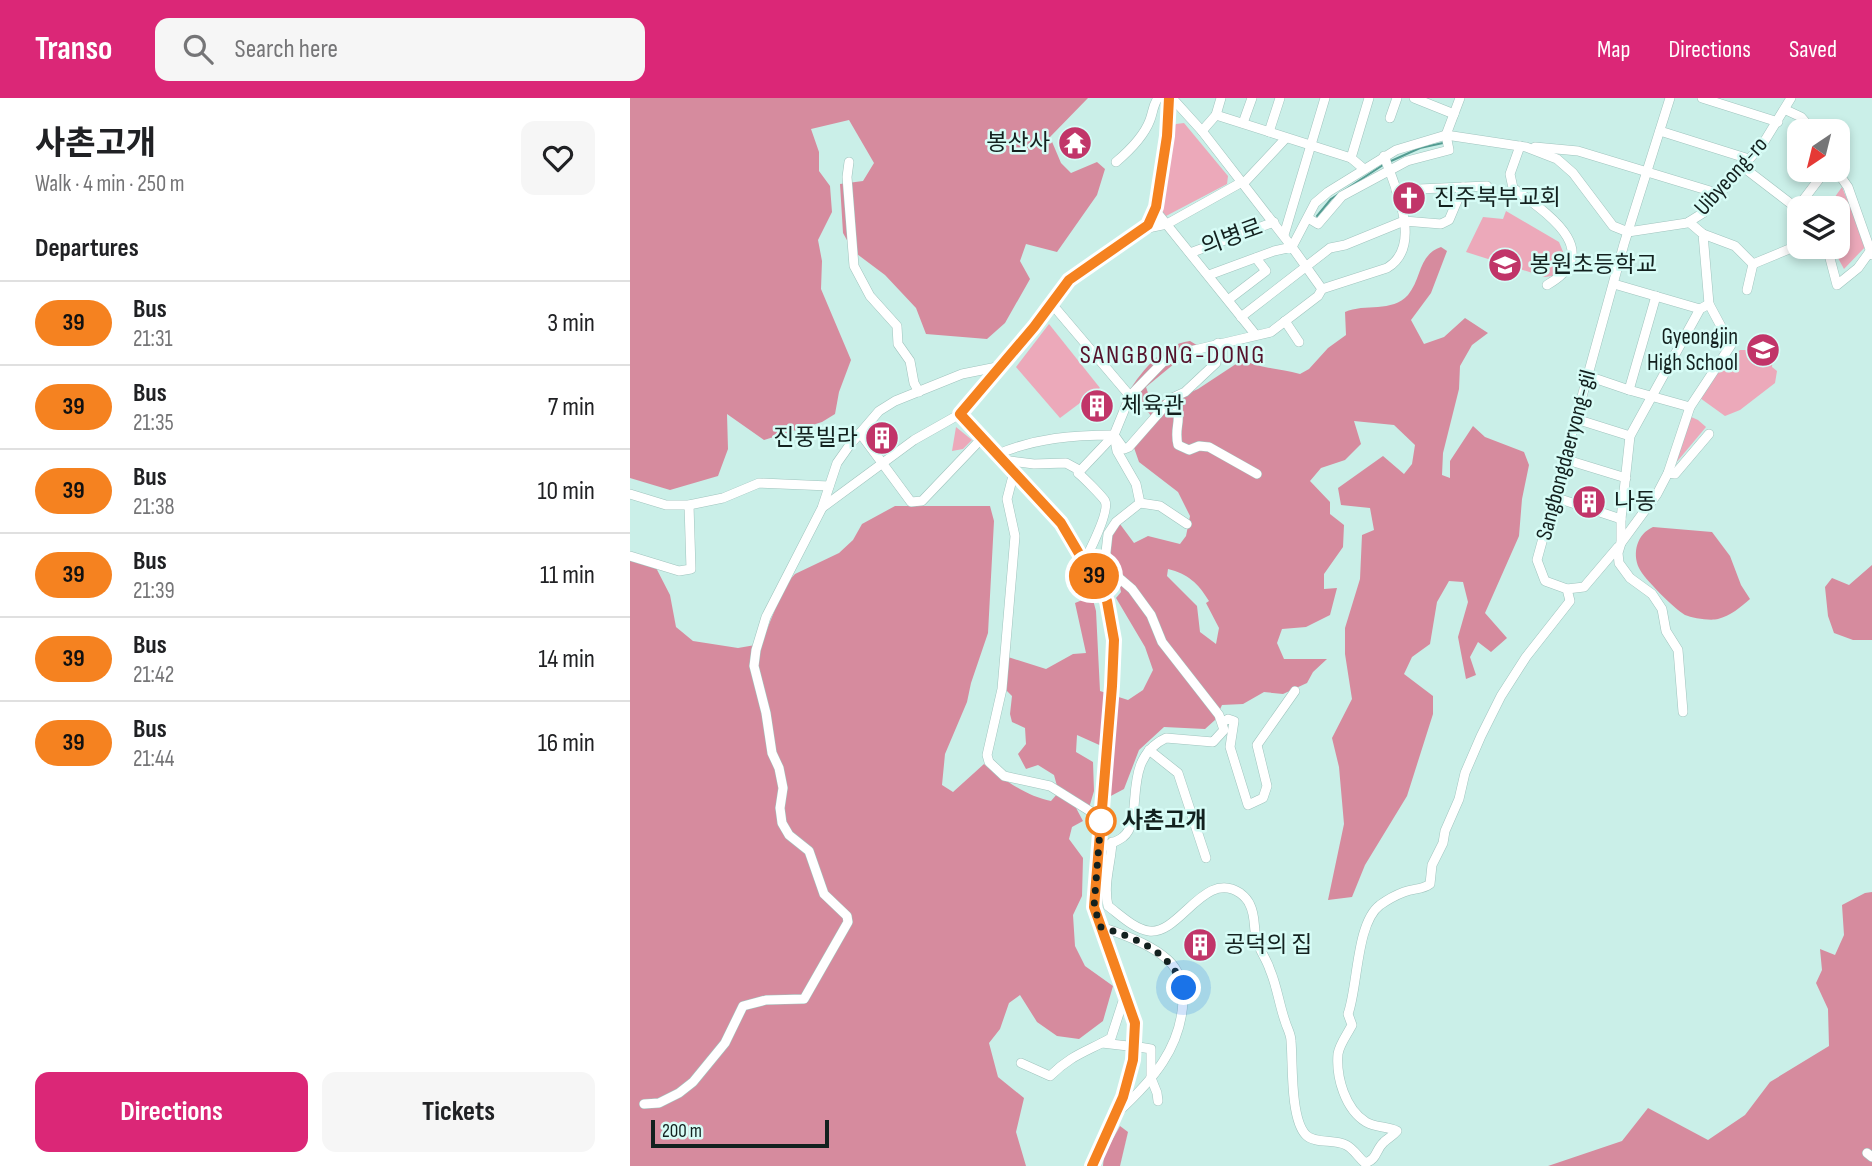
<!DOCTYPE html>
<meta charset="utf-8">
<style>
:root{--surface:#fff;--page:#f6f6f6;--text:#202124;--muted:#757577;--line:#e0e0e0;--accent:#db2777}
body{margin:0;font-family:"Sofia Sans Condensed","Noto Sans KR",sans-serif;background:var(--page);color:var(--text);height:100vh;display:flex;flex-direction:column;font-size:26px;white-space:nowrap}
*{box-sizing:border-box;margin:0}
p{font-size:23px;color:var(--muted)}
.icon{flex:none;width:38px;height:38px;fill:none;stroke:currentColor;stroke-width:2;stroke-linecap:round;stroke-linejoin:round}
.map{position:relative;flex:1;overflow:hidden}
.drawer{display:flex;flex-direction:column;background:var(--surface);width:630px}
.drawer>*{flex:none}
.badge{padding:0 14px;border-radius:23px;font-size:24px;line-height:46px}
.needle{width:46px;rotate:215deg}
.controls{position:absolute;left:1157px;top:21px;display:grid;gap:14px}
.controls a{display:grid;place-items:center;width:63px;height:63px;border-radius:14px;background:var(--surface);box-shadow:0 4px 10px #0003;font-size:35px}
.scale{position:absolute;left:21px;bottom:18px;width:178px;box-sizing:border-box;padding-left:7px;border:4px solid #13211f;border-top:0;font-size:19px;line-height:24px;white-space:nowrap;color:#13211f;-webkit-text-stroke:5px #d7fcf6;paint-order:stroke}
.you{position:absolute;width:35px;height:35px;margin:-18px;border:5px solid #fff;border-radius:50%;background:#1a73e8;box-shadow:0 0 0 10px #1a73e833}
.map>.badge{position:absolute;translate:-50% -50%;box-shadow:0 0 0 4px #fff}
h2{padding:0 35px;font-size:26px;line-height:63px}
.round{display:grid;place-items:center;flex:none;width:74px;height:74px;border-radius:14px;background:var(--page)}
.summary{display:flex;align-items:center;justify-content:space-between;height:119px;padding:0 35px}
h1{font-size:33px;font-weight:700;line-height:52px}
.primary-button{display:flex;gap:14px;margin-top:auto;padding:14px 35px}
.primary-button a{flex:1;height:80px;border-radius:14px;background:var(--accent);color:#fff;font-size:28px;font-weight:700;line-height:80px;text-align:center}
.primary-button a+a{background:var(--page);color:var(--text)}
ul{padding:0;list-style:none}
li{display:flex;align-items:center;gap:21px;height:84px;padding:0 35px;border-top:2px solid var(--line)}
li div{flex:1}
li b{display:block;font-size:26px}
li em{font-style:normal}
li .badge{min-width:77px;font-weight:700;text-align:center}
header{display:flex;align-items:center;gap:42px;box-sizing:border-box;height:98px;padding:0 35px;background:var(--accent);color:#fff}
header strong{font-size:33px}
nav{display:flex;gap:38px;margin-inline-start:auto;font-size:24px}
.search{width:490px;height:63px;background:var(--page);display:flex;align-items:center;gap:18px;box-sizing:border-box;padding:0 24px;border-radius:14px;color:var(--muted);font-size:26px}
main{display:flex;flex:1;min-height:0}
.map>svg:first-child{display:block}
.green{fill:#eca9ba}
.forest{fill:#d68b9e;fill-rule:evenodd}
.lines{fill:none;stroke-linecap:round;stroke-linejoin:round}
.stream{stroke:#549c92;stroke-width:2}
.minor-casing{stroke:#a0c4be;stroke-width:10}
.major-casing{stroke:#a0c4be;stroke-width:12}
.minor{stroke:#fff;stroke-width:9}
.major{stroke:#fff;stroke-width:10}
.line-casing{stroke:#fff;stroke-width:16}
.line{stroke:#f58220;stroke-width:10}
.walk{stroke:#13211f;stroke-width:7;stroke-dasharray:0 12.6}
.stop-dot{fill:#fff;stroke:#f58220;stroke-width:3.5}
.labels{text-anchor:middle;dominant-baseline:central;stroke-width:5;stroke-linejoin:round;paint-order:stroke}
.poi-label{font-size:23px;fill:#13211f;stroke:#d7fcf6;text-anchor:start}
.street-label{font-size:23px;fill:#13211f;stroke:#d7fcf6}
.stop-label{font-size:23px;font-weight:bold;fill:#13211f;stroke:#d7fcf6;text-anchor:start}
.quarter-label{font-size:26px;letter-spacing:2px;fill:#55122b;stroke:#d7fcf6}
</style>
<header>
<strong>Transo</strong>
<div class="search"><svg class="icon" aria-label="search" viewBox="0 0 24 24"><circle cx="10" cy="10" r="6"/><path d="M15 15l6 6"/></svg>Search here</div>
<nav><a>Map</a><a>Directions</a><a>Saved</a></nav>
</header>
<main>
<section class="drawer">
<div class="summary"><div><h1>사촌고개</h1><p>Walk · 4 min · 250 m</p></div><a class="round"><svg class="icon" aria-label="heart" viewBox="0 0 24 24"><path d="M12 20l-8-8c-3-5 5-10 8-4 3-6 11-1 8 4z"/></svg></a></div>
<h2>Departures</h2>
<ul>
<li><span class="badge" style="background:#f58220;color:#111">39</span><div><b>Bus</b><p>21:31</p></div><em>3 min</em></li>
<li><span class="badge" style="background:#f58220;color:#111">39</span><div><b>Bus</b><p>21:35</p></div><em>7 min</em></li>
<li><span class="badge" style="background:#f58220;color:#111">39</span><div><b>Bus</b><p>21:38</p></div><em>10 min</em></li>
<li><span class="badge" style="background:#f58220;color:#111">39</span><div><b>Bus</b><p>21:39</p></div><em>11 min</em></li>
<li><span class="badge" style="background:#f58220;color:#111">39</span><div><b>Bus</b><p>21:42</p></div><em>14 min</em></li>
<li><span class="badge" style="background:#f58220;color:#111">39</span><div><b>Bus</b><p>21:44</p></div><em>16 min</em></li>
</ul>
<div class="primary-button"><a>Directions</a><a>Tickets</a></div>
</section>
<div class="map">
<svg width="1242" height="1068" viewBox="0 0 1242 1068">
<rect width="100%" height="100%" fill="#caefe8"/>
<g class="green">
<path d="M554,25l44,53 -1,8 -61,32 -5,-5 11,-83 4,-4z"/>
<path d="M1212,89l24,59 -22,23 -12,-22h6v-39h-11z"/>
<path d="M876,113l53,31 7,17 -7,16 -14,2 -79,-25 17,-35 20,2z"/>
<path d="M419,226l51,64 -40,30 -44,-51z"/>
<path d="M1110,252h33l-1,17 5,4 -2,12 -35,27 -15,6 -25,-18 16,-25z"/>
<path d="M1059,318l9,4 8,7 -31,37z"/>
<path d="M326,329l16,13 -9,9 -11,2z"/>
</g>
<g class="forest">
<path d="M0,0h458l-38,39 11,26 10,10 26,-11 8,7 -8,26 -40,57 -31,-8 -6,17 10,18 -25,44 -18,16 -61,-5 -10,-26 -31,-33 -32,-24 -10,-18 -3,-49 23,-3 11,-18 -25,-43 -38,9 8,23v19l11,15 2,26 -14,28 4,21 -1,28 30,71 -12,32 -4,22 -13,8 -58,18 -37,-26 1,35 -10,27 -48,14 -40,-12z"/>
<path d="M811,149l6,4 -16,42 -20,27 13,24 20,-7 21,-19 23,15 -16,12 -12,21 -1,23 -16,64 -1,22 8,3v-17l23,-35 12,11 39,15 5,13 -7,34 -3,37 -34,77 22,25 -16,14 -13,-10 -8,15 6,18 -10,4 -8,-42 10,-35 -5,-20 -14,-1 -12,21 -7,42 -18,13 -8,17 29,22v18l-26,82 -42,69 -13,32 -24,3 16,-76 -5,-57 -7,-29 20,-39 -7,-45v-26l15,-49 2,-44 12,-5 -4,-22 -29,-3 -3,-17 45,-32 21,18 8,-10 3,-19 -21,-20 -40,-4 7,23 -16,16 -24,8 -11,13 20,21v12l14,11 -1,22 -19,27v15l13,-1 -7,27 -24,12 -24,2 -5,14 7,16h43l-14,13 -6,11 -24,11 -19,-2 -21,12 -21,1 -7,15 -10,9 -41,-2 -25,23 -15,39 -17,9 -1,-50 -29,-13 -1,17 17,10 1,29 -5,17 -32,-22 -3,-11 -16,-10 -12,4 -8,-15 8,-10 -1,-16 -13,-6 -2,-8 2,-18 -7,-7 3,-32 38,12 27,-15 13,-1 -11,-50 17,-7 4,15 4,80 28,9 15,-10 10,-20 -8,-23 -29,-49 5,-6 -4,-20 -12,-15 12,-37 17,23 14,-7 32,8 6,-8 4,-20 -12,-24 -39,-30 -7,-20 21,-22 -4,-7 -24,-16c15,-23 35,-52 65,-56l10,6 -3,7 -17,5 -34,28 4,12 21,2 27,-12 44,-29c21,9 37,8 58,14l9,-5 19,-21 18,-13 -1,-23c20,-9 47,1 63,-17 14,-17 10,-40 33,-48zM538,471c20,5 30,14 41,32l-3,2 13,25 -3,16 -16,-12 -3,-26 -30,-30z"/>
<path d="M265,408h95l4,15 -6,112 -17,50 -4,19 -22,52 -3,31 11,7 31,-28c18,15 44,33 67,37l6,-7 18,12 8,15 -11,6 -3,12 14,19 -1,38 -9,19 2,31 10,20 28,20 -10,35 -24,18 -22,-3 -20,-14 -17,-27 -11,8 -9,26 -11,14 9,34 26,21 -8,34 10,34h-396v-614l21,6 19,37 6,32 17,14 45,7 23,-4 24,-59 10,-11 44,-21 14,-13 9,-16z"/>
<path d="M1023,429l59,5 18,24 11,29 9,14c-9,8 -20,17 -32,20 -8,2 -26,-1 -33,-4 -10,-6 -41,-36 -46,-47 -7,-15 -2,-34 14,-41z"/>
<path d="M1242,467v75h-19l-19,-7 -6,-17 -3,-29 7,-9 17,7z"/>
<path d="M1242,794v274h-324l74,-25 26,-33 60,32 37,-25 25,-33 59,-36 -1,-37 -12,-26 6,-13 -2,-21 15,6 9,-20 -2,-30 23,-12z"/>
<path d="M490,1028l8,6 -8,34h-17l1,-11z"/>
</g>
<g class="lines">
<g class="stream">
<path d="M761,63l29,-13 23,-5"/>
<path d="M687,118l14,-17 52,-34"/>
</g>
<g class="minor-casing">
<g id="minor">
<path d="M542,0l30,33 90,116 23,-44 13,-11 68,-42 50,-15 80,12 31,12 16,14 40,53 15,6 59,-9 16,-10 61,-71 27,-44"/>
<path d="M784,0l40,16"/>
<path d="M1072,0l76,24"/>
<path d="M1156,12l15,7 12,14"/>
<path d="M586,17l135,43"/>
<path d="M760,20l7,-20"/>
<path d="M613,25l9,-25"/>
<path d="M572,33l14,-16 5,-17"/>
<path d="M1030,33l89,28"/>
<path d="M639,34l11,-34"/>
<path d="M890,48l-10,28 3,14c32,24 94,63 34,97"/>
<path d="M905,49l43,4 142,43"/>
<path d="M219,64l-2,15 7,89 16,30 27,30 1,18 12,17 4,22 5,9"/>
<path d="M486,64c13,-11 28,-26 34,-42 3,-8 3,-15 8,-22"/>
<path d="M1113,69l56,43"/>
<path d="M734,71l-13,-11 18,-60"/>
<path d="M1206,72l12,17 24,68"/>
<path d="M613,86l43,-46"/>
<path d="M766,92l91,-4"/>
<path d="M526,109l-1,3 100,124"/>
<path d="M1167,110l29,-38"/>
<path d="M678,120l10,6 24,-28 65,-35 42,-11 -3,-15 14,-37"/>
<path d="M513,131l24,-5 75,-42"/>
<path d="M1073,136l32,12 18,18 -6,26"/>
<path d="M654,137l41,-137"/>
<path d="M1197,149l10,38 21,-17 13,-18"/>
<path d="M560,155l84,-31"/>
<path d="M1123,166l46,-19"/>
<path d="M984,186l86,25"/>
<path d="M692,191l65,-21c37,-22 8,-81 -3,-112"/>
<path d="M598,202l38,-29 -10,-13"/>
<path d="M421,205l79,93"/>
<path d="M611,219l89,-69 15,-3 59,-24 37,3 8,-4 14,-33"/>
<path d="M655,223l14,21"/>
<path d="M958,278l41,14 61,17"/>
<path d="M999,292l27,-94"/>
<path d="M542,300l13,-6 31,-29 2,-20"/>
<path d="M946,321l54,17"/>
<path d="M230,335l51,69 11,-1 61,-64"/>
<path d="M368,356c38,-16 75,-19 116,-19l10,14 5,-2 43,-49c13,22 1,27 6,47l11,5 10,-4 10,1 48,27"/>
<path d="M934,361l62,19"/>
<path d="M373,362l31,4 32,-1 13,7"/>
<path d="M384,374l-7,27 8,37 -13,153 -15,66 2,7 15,14 46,10 51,32"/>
<path d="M1038,375l7,1 34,-40"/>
<path d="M0,396l36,11h23l34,-7 36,-15 70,3"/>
<path d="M924,399l67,22"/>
<path d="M510,405l20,3 27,18"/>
<path d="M193,409l91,-67 46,-26"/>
<path d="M991,445v-24l9,-83 70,-127 9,-5"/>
<path d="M0,458l49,15 12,-2 -2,-64"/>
<path d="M455,462c5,-10 25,-49 20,-59 -2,-4 -22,-24 -27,-28l36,-38 16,-39 33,-34 23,-10 85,-20 47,-36 4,-7 -30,-42 -18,4 -65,24"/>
<path d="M937,491l17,-2 34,-40"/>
<path d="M1053,614l-5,-62 -12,-19 -4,-22 -10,-15 -22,-16 -11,-15 -1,-10 3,-10 36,-49 11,-21 22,-66 41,-62 -22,-41 -6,-70 -14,-12"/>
<path d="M593,624l5,-3 6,2 -4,26 18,58 15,-7 4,-12 -10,-41 38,-54"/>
<path d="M519,652l29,23 28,85"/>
<path d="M482,744c-1,22 -9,41 -4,64 11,8 26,23 41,25 31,4 55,-62 91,-38 4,3 8,7 10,12 6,12 3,24 7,36 3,10 10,19 13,29 7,16 9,34 15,51 2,7 6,13 6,20 2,21 -1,78 15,94 9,9 28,4 40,10 8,4 12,12 19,18 13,-4 10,-13 19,-21 4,-4 9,-6 13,-11 -10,-5 -21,-3 -31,-9 -21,-13 -30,-45 -28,-68 1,-9 10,-21 14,-29l-4,-11c10,-27 8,-91 32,-109 7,-5 16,-10 24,-13 10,-4 18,-2 26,-8l2,-19 11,-22 2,-12 14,-32 6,-26 16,-37 20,-40 25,-39 44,-56 -3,-12 -22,-8 -8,-21 87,-316 46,-146"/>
<path d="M469,751c7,-4 18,-7 24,-12 23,-18 -4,-77 43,-99l47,4 11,-12 -5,-15 -57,-73 -11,-27 -19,-26 -21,-18 -6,-10 3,-27 8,-12 24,-19 -4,-19 -19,-33 -3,-16"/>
<path d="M471,829c22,7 50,17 67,33 11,10 16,25 15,39 -1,48 -31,82 -65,113"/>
<path d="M472,945l26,3"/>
<path d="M509,949l12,2v29l6,15 1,8"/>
<path d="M391,965l29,13c21,-21 36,-24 61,-38l14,-43"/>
<path d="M14,1006l15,-1 20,-10 14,-11 32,-39 18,-37 23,-6 38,-1 44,-77 -1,-6 -23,-22 -15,-43 -20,-16 -7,-12 -2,-15 3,-20 -4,-20 -7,-15 -6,-40 -12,-47 2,-16 10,-33 56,-109 15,-45 12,-17 30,-35 16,-10 67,-27 40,-8"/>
<path d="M1237,1055l5,4"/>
</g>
</g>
<g class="major-casing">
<path id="major" d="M462,1068l31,-69 10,-37 1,-37 -40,-116 18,-221 2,-46 -7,-39 -46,-78 -101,-109 74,-87 35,-47 79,-55 8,-18 11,-71 2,-38"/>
</g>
<use href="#minor" class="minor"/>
<use href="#major" class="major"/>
</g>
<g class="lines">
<g class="line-casing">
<path id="line" d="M462,1068l31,-69 10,-37 2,-37 -41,-116 18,-221 2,-46 -7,-39 -46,-78 -101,-109 74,-87 35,-47 79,-55 8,-18 11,-71 2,-38"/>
</g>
<use href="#line" class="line"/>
<path class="walk" d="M471,723v-3l-7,89 7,20c35,11 69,24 83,61"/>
</g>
<defs>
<g id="temple-disc" transform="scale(1.75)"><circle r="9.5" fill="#c13569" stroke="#d7fcf6"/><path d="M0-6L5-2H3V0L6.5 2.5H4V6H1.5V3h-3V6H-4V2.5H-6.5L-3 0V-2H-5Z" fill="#fff"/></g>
<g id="church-disc" transform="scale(1.75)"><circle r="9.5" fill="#c13569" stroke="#d7fcf6"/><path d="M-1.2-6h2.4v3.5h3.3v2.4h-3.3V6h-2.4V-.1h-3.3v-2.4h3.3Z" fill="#fff"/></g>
<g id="school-disc" transform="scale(1.75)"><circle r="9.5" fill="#c13569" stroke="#d7fcf6"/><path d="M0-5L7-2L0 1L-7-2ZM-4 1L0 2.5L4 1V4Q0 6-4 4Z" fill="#fff"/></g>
<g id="building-disc" transform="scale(1.75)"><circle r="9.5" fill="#c13569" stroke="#d7fcf6"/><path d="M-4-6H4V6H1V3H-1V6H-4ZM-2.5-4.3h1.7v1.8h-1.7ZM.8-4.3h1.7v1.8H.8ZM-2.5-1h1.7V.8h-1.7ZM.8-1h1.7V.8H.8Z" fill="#fff"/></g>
</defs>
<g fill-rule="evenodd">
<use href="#temple-disc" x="445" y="45"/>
<use href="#church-disc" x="779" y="100"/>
<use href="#school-disc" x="875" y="167"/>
<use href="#school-disc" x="1133" y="252"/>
<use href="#building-disc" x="467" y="308"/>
<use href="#building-disc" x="252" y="340"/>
<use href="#building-disc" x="959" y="404"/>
<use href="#building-disc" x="570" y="847"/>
</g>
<circle class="stop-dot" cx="471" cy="723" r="14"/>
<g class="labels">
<g class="poi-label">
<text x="420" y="45" text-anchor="end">봉산사</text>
<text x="804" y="100">진주북부교회</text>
<text x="900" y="167">봉원초등학교</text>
<text x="1108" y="239" text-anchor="end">Gyeongjin<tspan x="1108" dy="26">High School</tspan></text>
<text x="491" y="308">체육관</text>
<text x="228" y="340" text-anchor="end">진풍빌라</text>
<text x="984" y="404">나동</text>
<text x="594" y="847">공덕의 집</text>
</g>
<g class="street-label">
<text transform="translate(1101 78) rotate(-48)">Uibyeong-ro</text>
<text transform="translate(602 139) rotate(-20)">의병로</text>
<text transform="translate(936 357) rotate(-75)">Sangbongdaeryong-gil</text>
</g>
<g class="stop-label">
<text x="492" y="723">사촌고개</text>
</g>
<g class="quarter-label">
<text x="543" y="257">SANGBONG-DONG</text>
</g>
</g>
</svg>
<div class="controls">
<a><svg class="needle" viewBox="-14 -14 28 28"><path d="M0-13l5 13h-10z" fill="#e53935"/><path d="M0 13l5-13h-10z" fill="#757577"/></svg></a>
<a><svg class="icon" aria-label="layers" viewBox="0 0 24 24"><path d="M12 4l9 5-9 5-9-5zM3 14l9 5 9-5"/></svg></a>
</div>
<div class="scale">200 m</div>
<div class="you" style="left:554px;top:890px"></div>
<b class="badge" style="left:464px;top:478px;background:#f58220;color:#111">39</b>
</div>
</main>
